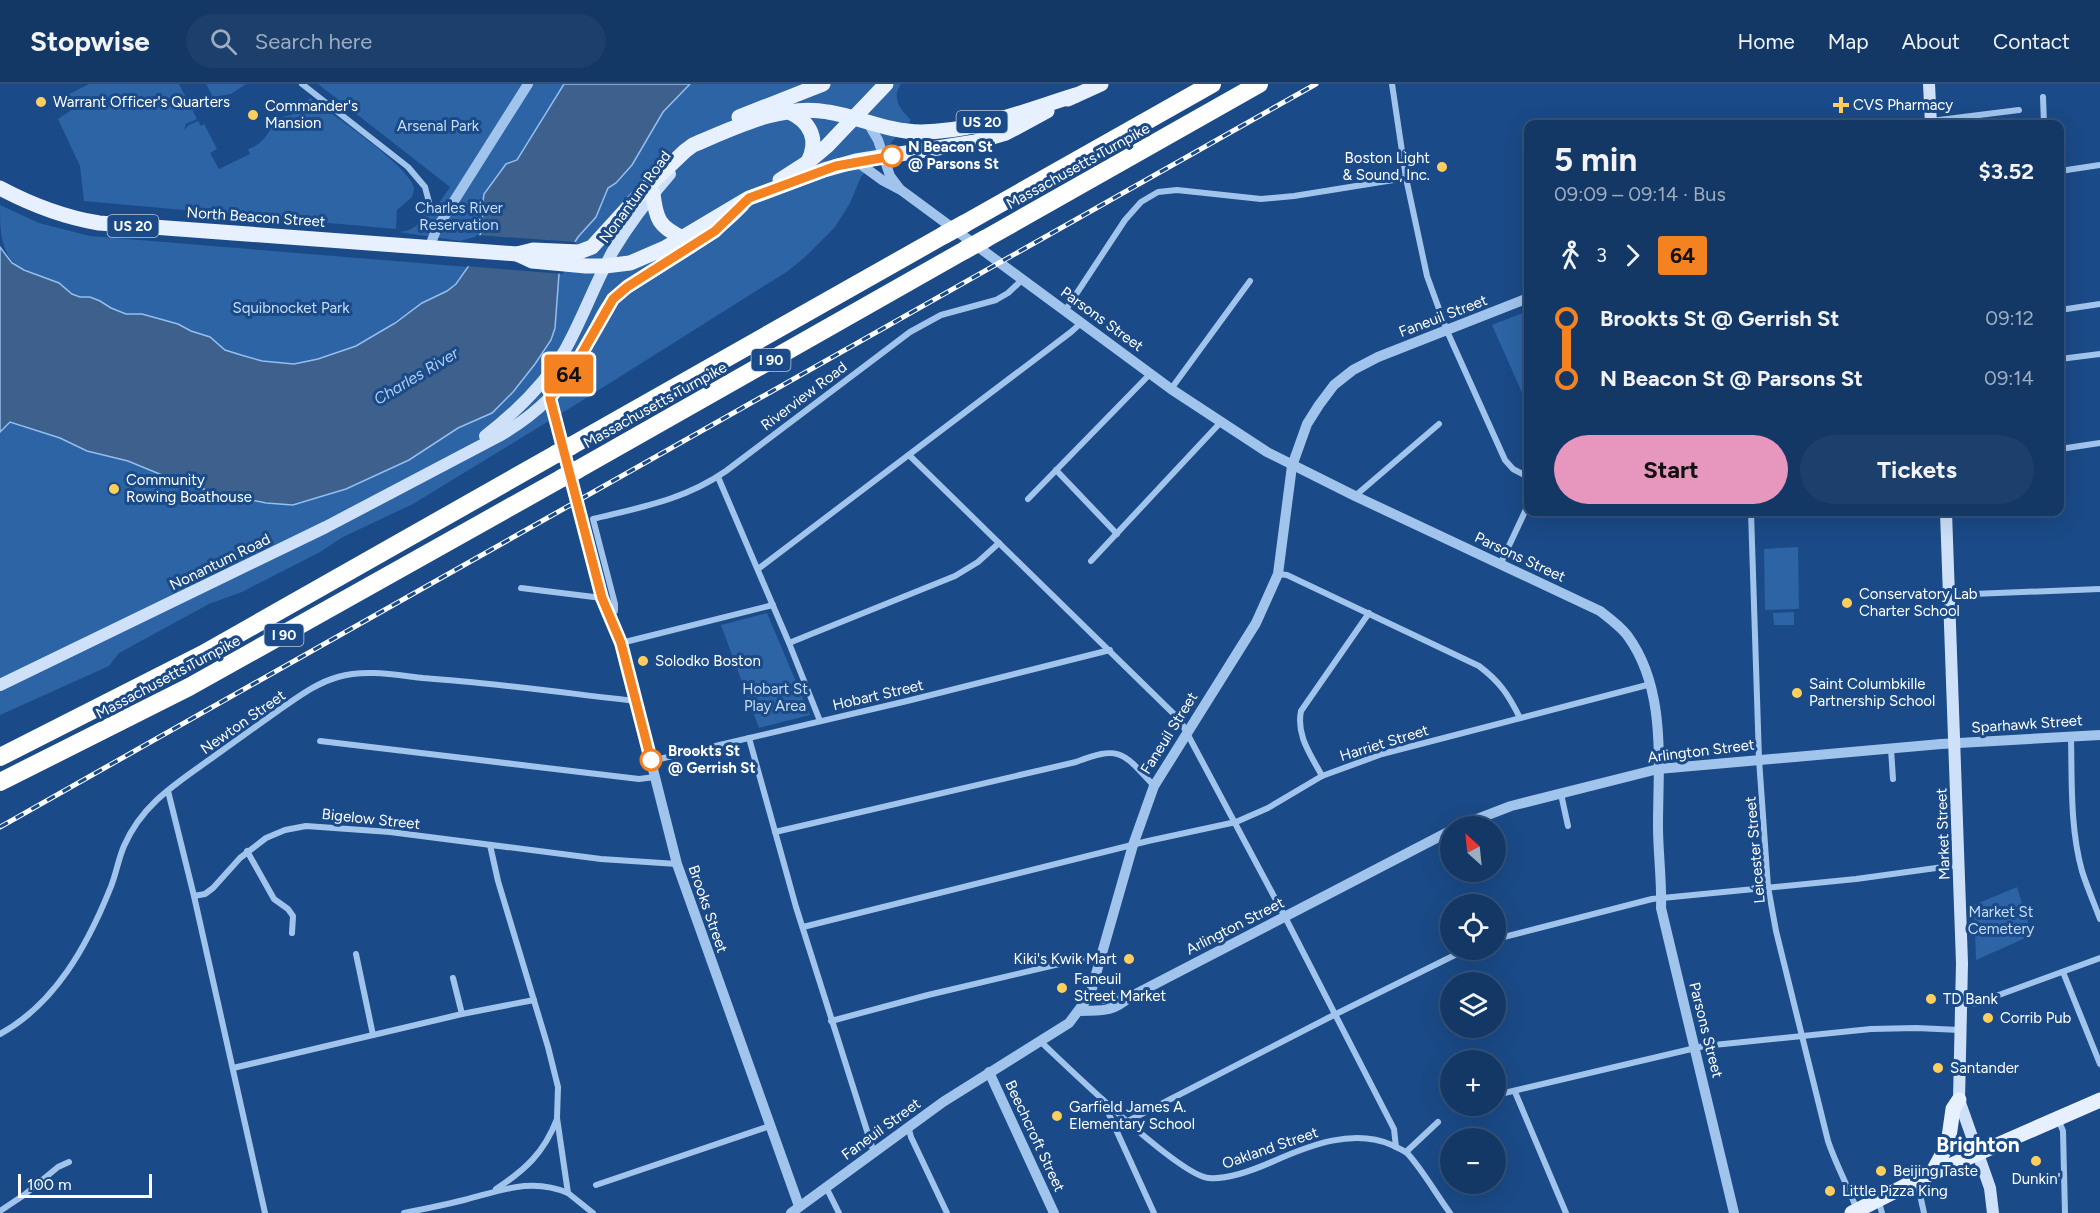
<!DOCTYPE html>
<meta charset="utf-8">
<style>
:root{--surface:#143865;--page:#1d3f6b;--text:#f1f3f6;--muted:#9dacbf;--line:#335279;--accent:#e797bd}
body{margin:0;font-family:Figtree,sans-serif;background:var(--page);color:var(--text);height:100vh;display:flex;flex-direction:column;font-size:22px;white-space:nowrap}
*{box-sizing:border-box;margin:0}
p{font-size:20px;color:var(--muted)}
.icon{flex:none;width:33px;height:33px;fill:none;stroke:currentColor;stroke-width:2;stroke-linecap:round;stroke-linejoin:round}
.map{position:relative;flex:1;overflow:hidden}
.details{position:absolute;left:1524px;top:36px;width:540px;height:396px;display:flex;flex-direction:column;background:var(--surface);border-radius:12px;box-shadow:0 6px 24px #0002,0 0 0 2px var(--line)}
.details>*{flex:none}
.badge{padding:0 12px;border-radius:4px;font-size:21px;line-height:39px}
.needle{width:39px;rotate:333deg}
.buttons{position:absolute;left:1440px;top:732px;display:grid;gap:12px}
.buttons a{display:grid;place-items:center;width:66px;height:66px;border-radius:50%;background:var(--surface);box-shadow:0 6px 24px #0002,0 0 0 2px var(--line);font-size:30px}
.scale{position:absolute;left:18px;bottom:15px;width:134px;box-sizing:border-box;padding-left:6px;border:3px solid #fff;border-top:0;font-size:16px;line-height:21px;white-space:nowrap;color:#fff;-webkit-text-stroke:4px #1a4a87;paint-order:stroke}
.map>.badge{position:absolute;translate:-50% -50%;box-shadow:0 0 0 3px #fff}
.legs{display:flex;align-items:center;gap:9px;height:66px;padding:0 30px;font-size:20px}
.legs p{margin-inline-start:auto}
.overview{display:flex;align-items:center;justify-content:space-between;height:102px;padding:0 30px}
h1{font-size:33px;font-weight:700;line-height:45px}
.action{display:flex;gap:12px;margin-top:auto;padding:12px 30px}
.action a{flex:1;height:69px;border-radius:36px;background:var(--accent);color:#111;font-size:24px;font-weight:700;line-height:69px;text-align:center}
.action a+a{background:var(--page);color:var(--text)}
ul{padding:0 30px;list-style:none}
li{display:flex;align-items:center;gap:21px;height:60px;font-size:22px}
li i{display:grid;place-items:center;width:9px;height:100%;margin:0 8px;background:currentColor}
li i::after{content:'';width:15px;height:15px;margin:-8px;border:4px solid;border-radius:50%;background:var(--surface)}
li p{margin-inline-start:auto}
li:first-child i{background:linear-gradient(#0000 50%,currentColor 0)}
li:last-child i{background:linear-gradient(currentColor 50%,#0000 0)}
header{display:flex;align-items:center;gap:36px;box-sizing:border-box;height:84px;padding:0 30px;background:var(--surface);border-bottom:2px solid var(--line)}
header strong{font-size:28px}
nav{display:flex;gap:33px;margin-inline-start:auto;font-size:21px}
.search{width:420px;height:54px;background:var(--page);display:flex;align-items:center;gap:15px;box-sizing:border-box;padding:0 21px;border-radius:33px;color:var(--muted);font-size:22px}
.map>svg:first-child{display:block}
.green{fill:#2d64a5}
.water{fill:#3d608d;stroke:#94beef;stroke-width:1.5}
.pier{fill:#1a4a87}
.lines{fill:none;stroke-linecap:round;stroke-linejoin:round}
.minor{stroke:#a1c4ec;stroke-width:6}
.tertiary{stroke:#a1c4ec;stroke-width:10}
.secondary{stroke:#cee1f9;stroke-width:12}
.primary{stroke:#e7f0ff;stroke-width:15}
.motorway{stroke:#fff;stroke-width:18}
.rail-casing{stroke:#fff;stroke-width:5}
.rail{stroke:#1a4a87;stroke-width:3;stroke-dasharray:9;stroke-linecap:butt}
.motorway-bridge{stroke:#fff;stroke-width:18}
.line-1-casing{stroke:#fff;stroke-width:14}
.line-1{stroke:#f58220;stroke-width:9}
.poi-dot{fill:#ffcf5d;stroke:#1a4a87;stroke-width:2}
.stop-1-dot{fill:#fff;stroke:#f58220;stroke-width:3}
.labels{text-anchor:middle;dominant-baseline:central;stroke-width:6;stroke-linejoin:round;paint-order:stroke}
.shield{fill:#1a4a87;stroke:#bac9db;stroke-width:1.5}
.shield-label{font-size:14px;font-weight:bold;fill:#fff}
.poi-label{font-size:15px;fill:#fff;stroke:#1a4a87;text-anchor:start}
.park-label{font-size:15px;fill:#c7def9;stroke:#1a4a87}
.stop-label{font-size:15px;font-weight:bold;fill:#fff;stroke:#1a4a87;text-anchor:start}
.street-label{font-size:15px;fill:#fff;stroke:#1a4a87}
.water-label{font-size:16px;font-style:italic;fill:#adcef4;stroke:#1a4a87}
.district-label{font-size:21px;font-weight:bold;fill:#fff;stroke:#1a4a87}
</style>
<header>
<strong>Stopwise</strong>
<div class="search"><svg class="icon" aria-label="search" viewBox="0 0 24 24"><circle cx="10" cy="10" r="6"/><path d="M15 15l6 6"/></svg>Search here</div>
<nav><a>Home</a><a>Map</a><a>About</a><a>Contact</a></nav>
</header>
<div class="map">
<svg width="2100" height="1129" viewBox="0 0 2100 1129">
<rect width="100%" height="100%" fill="#1a4a87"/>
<g class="green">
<path d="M89,0h90l18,35 -11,5 -2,6 5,-5 9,-4 3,5 3,-2 13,25 -7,4 9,16 31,-15 -2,-5c16,-5 21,-17 29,-31l15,-3 18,-17c20,15 100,68 104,90 0,3 -1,6 -2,9l-15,13 -1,19 -312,-28 -4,-35 -22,-47 15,-10 -6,-14z"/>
<path d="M206,0h40l-15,10 -18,3z"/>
<path d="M318,0h246l-47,76 -17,10 -16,24 -2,15 1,18 -4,9 -19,5 -61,-9c16,-1 24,-10 25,-25l13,-1 13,-19z"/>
<path d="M690,0h211c-10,13 -1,26 10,36l-50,57 -11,26 -15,24 -30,30 -17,14 -213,134 -162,99 -70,33 -23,15 -78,40 -33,12 -90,49 -10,13 -109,49v-283l10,-10 50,16 27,13 41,10 51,21 42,12 45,9 27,2 23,-7 30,-9 63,-29 49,-32 34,-15 21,-21 22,-28 16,-24 4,-13 4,-53 6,-16 13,-21 18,-20 12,-29 8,-5 16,-18 31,-53z"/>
<path d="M0,121l39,18 51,13 378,31 -12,17 -9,7 -25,12 -50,34 -16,9 -38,13 -24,5 -32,-3 -21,-6 -16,-5 -15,-13 -56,-20 -12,-3h-16l-15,-6 -11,-7 -28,-7 -13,-11 -42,-17c-17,-15 -17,-37 -17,-61z"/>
<path d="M1528,227v95l-36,-81z"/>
<path d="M1798,463l1,62 -34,1 -1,-61z"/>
<path d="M1794,528v13h-20l-1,-12z"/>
<path d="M767,529l43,102 -51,13 -38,-103z"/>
<path d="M2017,803l15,48 -56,25 -2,-55z"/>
</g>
<path class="water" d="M564,0h126l-27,28 -31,53 -16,18 -8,5 -12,29 -18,20 -13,21 -6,16 -4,54 -4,12 -16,24 -22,28 -21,21 -34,15 -49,32 -63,29 -30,9 -23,7 -27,-2 -45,-9 -42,-12 -51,-21 -41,-10 -27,-13 -50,-16 -10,10v-185l12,16 12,7 35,13 13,11 8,3h10l10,4 11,7 15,6h16l36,10 13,7 19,6 15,13 16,5 21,6 32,3 24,-5 38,-13 39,-23 27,-20 25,-12 9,-7 12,-17 15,-40 -1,-18 2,-15 22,-30 11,-4z"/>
<path class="pier" d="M476,151l100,7 -1,6 -7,11 -5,15 -98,-8z"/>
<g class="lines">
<g class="minor">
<path d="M302,0l106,83 17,20 5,19"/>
<path d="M1392,0l14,94 21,98 20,55 58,129 8,9 15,8"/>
<path d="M2043,13l1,27"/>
<path d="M1931,37l88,-11"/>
<path d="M2060,87l40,-6"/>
<path d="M2060,226l40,-6"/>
<path d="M1065,227l60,-91 16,-18 17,-10 19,-2 84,9 33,-3 112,-18"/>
<path d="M2060,275l40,-5"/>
<path d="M1171,305l79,-108"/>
<path d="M2060,365l40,-6"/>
<path d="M909,371l271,265 105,197 109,212 2,18"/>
<path d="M1056,386l61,64"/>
<path d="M718,393l71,166 31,78"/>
<path d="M1355,412l84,-72"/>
<path d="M1028,415l122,-125"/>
<path d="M1751,428l8,247 9,128 8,44 52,210c8,24 20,45 29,69"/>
<path d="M1091,477l129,-138"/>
<path d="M1500,481l28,-60"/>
<path d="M758,485l313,-237 10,-9"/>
<path d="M1278,490l9,1 192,91c21,16 29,28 41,52"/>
<path d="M521,504l81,10"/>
<path d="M1949,511l151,-6"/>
<path d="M610,533l5,-6v-7l-22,-85c49,-12 91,-19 133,-48l184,-139 31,-17 55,-15 12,-7 15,-14"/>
<path d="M621,559l152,-38"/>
<path d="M789,559l166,-67 23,-14 21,-19"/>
<path d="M2071,653c1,44 -1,91 11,134 5,16 12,32 18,48"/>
<path d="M749,654l47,169 78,246"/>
<path d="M320,657l319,38 16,-2"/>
<path d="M1891,665l2,30"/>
<path d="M651,677l256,-60 203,-51"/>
<path d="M1322,692c-11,-21 -26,-40 -21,-65l68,-98"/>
<path d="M168,707l26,105 71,317"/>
<path d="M1561,710l7,32"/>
<path d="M775,748l301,-70c44,-17 47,-10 78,24"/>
<path d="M490,761l8,36 50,166 10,40 -1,31 11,75 25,20"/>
<path d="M247,767l27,48 14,10 5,7 -1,17"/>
<path d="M194,812l11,-2 8,-6 27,-30 26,-20 19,-8 21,-4 84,6 211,27 76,5"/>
<path d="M803,843l345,-86 88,-19 32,-14 54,-32 60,-22 269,-70"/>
<path d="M1496,855l156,-40 204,-20 102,-14"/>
<path d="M356,870l17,81"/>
<path d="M2063,888l37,92"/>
<path d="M453,894l9,36"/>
<path d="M1961,921l16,-2 123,-45"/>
<path d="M831,937l97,-26 161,-38 11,1"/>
<path d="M0,950c55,-30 87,-88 110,-145 6,-14 8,-29 14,-43 19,-44 55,-64 92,-91 21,-15 42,-30 63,-45 18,-12 37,-27 59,-33 27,-8 58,-2 85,1 71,5 142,15 212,23"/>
<path d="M1041,958c27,25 138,134 168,136 20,2 47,-9 65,-17 36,-16 80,-33 118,-16 5,3 12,5 16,9 16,18 28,40 42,59"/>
<path d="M233,984l229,-54 72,-14"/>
<path d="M1515,1008l51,121"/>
<path d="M1496,1011l208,-49 167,-17 45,-1 44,2"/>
<path d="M1102,1015l52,114"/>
<path d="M2058,1035l5,12 2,82"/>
<path d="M1128,1037l200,-103 137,-68"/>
<path d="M908,1042l3,11 36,76"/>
<path d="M1406,1068l32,-30"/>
<path d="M1917,1097l7,32"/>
<path d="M596,1101l174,-59"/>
<path d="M826,1103l13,26"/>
<path d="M496,1105c29,-19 48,-36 61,-70"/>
<path d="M1878,1115l4,14"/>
<path d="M0,1127l24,-16 34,-28 11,-5"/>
<path d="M404,1129c20,-4 40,-8 60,-13 36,-9 67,-23 104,-7"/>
</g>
<g class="tertiary">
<path d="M868,39l10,17 12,36 9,12"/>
<path d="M856,77l26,19 19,10 270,199 96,63 88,44 245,115c9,7 20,15 27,24 40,54 31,128 31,191 0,27 4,55 3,82l73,305"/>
<path d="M429,164l8,-20 91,-144"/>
<path d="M554,286l-3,10 -1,18 52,200 19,45 56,221 122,342"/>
<path d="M1459,742l52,-20 147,-37 283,-25 159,-9"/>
<path d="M1090,911l19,5 21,-3"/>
<path d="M1079,927c24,-1 32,2 51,-14l320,-166"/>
<path d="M989,988l65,141"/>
<path d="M791,1129l152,-111 126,-79 21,-28 43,-150 21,-59 102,-163 22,-49 14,-108 15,-42 12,-19 15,-20 19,-15 25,-13 150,-59"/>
</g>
<g class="secondary">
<path d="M1929,0l2,40"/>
<path d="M485,352c31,-24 60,-52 80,-86 18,-32 30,-67 48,-99 16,-27 36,-53 57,-77"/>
<path d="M1946,428l16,451 -3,137 31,88 3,25"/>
<path d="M0,601l326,-158 173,-91c40,-23 63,-47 86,-87 10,-17 16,-38 30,-52 10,-10 23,-16 34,-23 33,-21 68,-40 94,-68"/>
</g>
<g class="primary">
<path d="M1068,15l33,-15"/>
<path d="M789,28c22,10 30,28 19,50"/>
<path d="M739,33l84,-33"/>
<path d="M780,96l28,-18 19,-16 59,-62"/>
<path d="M0,104c32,17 63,29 99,35l418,31 16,-4 46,2 13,-5 51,-56 42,-40 8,-6c41,-17 89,-42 135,-33 32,5 60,20 93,20 53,0 106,-22 155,-37"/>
<path d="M653,110c3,25 6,33 30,44"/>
<path d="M517,170l15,7 54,5h19l25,-3 35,-15 84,-50 75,-28 32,-9 119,-19 31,-9 41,-22"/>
<path d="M1932,1089l16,-29 5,-35 6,-9"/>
<path d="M1852,1129l65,-33 183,-80"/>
</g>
<g class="motorway">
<path d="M964,140l248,-140"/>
<path d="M985,155l274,-155"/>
<path d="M571,362l373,-211"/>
<path d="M577,386l388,-220"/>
<path d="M0,673l203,-103 353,-200"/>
<path d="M0,698l189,-95 373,-209"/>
</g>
<g class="rail-casing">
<path id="rail" d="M0,743l1316,-743"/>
</g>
<use href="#rail" class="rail"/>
<g class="motorway-bridge">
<path d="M944,151l20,-11"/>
<path d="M965,166l20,-11"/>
<path d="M556,370l15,-8"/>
<path d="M562,394l15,-8"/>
</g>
</g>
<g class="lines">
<g class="line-1-casing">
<path id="line-1" d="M651,676l-30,-117 -19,-45 -52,-200 28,-38 35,-61 14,-12 88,-56 34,-33 87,-32 56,-10"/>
</g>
<use href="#line-1" class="line-1"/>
</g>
<g class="poi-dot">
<circle cx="41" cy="18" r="6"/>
<path d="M1838 12h6v6h6v6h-6v6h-6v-6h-6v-6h6z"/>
<circle cx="253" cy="31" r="6"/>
<circle cx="1442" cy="83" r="6"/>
<circle cx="114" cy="405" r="6"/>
<circle cx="1847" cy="519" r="6"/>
<circle cx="643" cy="577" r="6"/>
<circle cx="1797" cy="609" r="6"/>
<circle cx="1129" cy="875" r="6"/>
<circle cx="1062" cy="904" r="6"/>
<circle cx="1931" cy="915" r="6"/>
<circle cx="1988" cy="934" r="6"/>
<circle cx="1938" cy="984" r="6"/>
<circle cx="1057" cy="1032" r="6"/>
<circle cx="2036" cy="1077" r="6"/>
<circle cx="1881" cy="1087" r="6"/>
<circle cx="1830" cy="1107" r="6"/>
</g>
<g class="stop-1-dot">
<circle cx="892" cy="72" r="10"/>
<circle cx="651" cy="676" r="10"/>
</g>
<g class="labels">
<g class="shield">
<rect x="956.5" y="27" width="51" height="22" rx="4.5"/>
<rect x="107.5" y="131" width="51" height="22" rx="4.5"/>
<rect x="751.5" y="265" width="39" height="22" rx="4.5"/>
<rect x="264.5" y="540" width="39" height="22" rx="4.5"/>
</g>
<g class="shield-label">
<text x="982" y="38">US 20</text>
<text x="133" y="142">US 20</text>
<text x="771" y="276">I 90</text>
<text x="284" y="551">I 90</text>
</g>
<g class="poi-label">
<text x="53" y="18">Warrant Officer's Quarters</text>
<text x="1853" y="21">CVS Pharmacy</text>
<text x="265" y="22">Commander's<tspan x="265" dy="17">Mansion</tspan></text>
<text x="1430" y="74" text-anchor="end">Boston Light<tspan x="1430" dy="17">&amp; Sound, Inc.</tspan></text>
<text x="126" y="396">Community<tspan x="126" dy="17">Rowing Boathouse</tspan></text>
<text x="1859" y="510">Conservatory Lab<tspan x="1859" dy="17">Charter School</tspan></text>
<text x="655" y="577">Solodko Boston</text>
<text x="1809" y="600">Saint Columbkille<tspan x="1809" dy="17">Partnership School</tspan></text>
<text x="1117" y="875" text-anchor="end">Kiki's Kwik Mart</text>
<text x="1074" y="895">Faneuil<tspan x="1074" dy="17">Street Market</tspan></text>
<text x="1943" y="915">TD Bank</text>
<text x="2000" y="934">Corrib Pub</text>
<text x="1950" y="984">Santander</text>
<text x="1069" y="1023">Garfield James A.<tspan x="1069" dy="17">Elementary School</tspan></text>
<text x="1893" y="1087">Beijing Taste</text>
<text x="2036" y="1095" text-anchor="middle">Dunkin'</text>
<text x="1842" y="1107">Little Pizza King</text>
</g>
<g class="park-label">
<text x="438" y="42">Arsenal Park</text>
<text x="459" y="124">Charles River<tspan x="459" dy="17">Reservation</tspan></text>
<text x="291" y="224">Squibnocket Park</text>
<text x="775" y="605">Hobart St<tspan x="775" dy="17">Play Area</tspan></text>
<text x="2001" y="828">Market St<tspan x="2001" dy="17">Cemetery</tspan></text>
</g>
<g class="stop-label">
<text x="908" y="63">N Beacon St<tspan x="908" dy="17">@ Parsons St</tspan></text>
<text x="668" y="667">Brookts St<tspan x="668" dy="17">@ Gerrish St</tspan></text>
</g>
<g class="street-label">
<text transform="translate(1078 82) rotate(-29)">Massachusetts Turnpike</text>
<text transform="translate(635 113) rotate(-54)">Nonantum Road</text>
<text transform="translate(256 133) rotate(4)">North Beacon Street</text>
<text transform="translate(1443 232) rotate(-21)">Faneuil Street</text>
<text transform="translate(1102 235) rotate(36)">Parsons Street</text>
<text transform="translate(804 312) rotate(-37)">Riverview Road</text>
<text transform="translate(655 321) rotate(-29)">Massachusetts Turnpike</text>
<text transform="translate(1520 473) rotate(25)">Parsons Street</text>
<text transform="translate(220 478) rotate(-26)">Nonantum Road</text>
<text transform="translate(168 593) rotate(-28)">Massachusetts Turnpike</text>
<text transform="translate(878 611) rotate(-13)">Hobart Street</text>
<text transform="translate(243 638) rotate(-35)">Newton Street</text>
<text transform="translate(2027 640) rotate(-4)">Sparhawk Street</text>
<text transform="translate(1169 649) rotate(-58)">Faneuil Street</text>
<text transform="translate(1384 659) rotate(-17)">Harriet Street</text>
<text transform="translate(1701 667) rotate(-7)">Arlington Street</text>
<text transform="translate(371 735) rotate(6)">Bigelow Street</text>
<text transform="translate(1943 750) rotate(-92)">Market Street</text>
<text transform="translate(1755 766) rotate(-95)">Leicester Street</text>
<text transform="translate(708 825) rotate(71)">Brooks Street</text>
<text transform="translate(1235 842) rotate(-27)">Arlington Street</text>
<text transform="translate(1706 946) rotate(76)">Parsons Street</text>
<text transform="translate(881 1045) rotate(-36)">Faneuil Street</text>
<text transform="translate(1035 1052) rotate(65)">Beechcroft Street</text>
<text transform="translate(1270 1064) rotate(-19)">Oakland Street</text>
</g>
<g class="water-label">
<text transform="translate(416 292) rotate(-31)">Charles River</text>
</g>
<g class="district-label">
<text x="1978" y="1060">Brighton</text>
</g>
</g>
</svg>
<div class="buttons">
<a><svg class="needle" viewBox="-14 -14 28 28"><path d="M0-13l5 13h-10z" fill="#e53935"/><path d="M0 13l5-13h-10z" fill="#9dacbf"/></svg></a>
<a><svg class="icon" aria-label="locate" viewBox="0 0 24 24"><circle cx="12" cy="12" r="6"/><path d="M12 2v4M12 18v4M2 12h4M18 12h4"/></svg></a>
<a><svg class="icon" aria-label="layers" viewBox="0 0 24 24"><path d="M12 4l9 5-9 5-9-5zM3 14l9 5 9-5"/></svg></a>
<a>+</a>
<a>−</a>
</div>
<div class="scale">100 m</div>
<b class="badge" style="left:569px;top:290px;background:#f58220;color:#111">64</b>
<section class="details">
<div class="overview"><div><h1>5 min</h1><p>09:09 – 09:14 · Bus</p></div><b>$3.52</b></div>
<div class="legs"><svg class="icon" aria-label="walk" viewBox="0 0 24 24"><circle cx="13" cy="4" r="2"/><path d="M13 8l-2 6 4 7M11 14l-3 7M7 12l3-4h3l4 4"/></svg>3<svg class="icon" aria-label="forward" viewBox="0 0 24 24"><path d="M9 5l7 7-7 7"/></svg><b class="badge" style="background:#f58220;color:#111">64</b></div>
<ul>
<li><i style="color:#f58220"></i><b>Brookts St @ Gerrish St</b><p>09:12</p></li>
<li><i style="color:#f58220"></i><b>N Beacon St @ Parsons St</b><p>09:14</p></li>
</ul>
<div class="action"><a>Start</a><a>Tickets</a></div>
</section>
</div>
